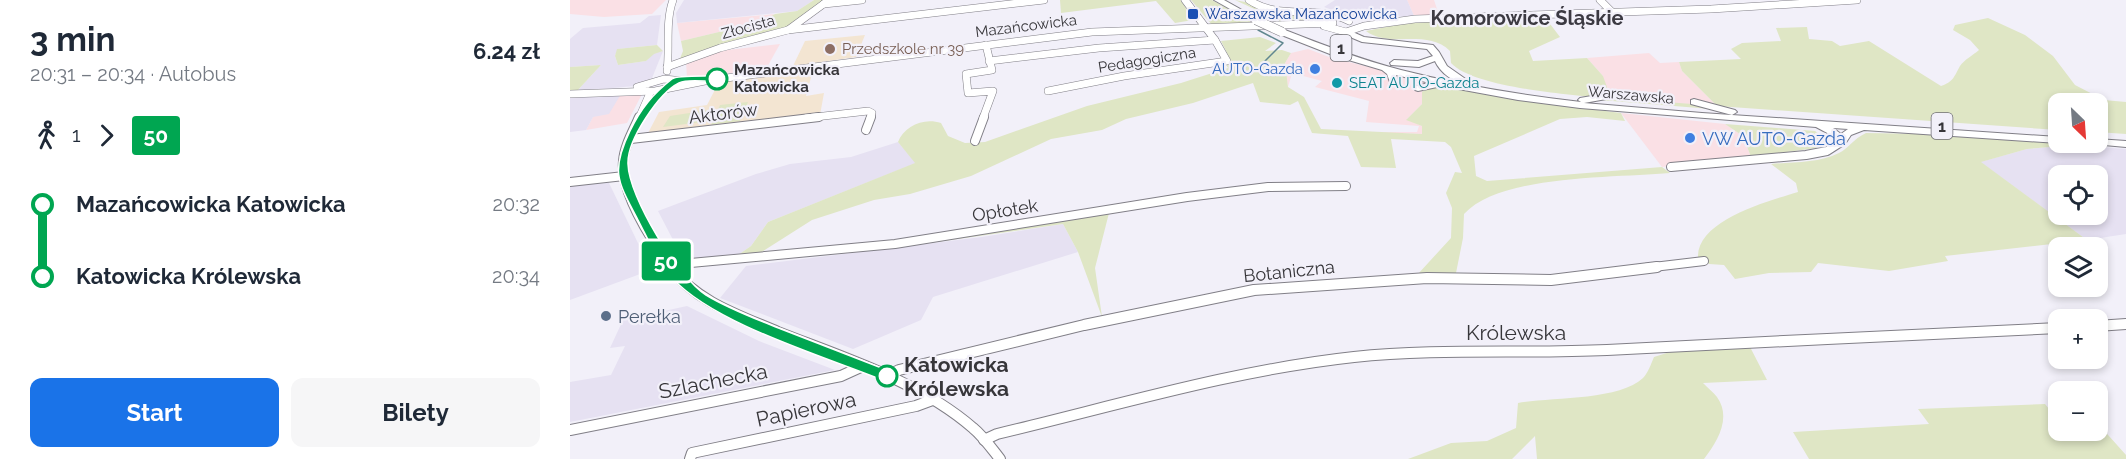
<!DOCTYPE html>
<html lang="pl">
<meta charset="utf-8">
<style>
:root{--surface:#fff;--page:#f6f6f7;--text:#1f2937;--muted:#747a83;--accent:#1a73e8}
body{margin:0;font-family:Raleway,sans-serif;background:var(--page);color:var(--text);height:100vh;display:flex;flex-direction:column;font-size:22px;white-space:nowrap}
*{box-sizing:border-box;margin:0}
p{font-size:20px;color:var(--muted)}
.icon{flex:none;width:33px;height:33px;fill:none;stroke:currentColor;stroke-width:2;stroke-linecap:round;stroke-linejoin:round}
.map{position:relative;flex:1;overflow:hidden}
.details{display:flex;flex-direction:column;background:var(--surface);width:570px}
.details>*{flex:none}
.badge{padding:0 12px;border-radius:4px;font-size:21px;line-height:39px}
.needle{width:39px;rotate:155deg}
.fabs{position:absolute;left:1478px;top:93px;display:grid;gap:12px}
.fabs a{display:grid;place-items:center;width:60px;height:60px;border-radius:12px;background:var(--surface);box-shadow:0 3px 9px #0003;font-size:30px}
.map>.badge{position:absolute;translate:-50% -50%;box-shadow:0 0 0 3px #fff}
.legs{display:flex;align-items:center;gap:9px;height:66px;padding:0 30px;font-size:20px}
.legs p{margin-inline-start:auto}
.head{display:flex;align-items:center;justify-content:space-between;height:102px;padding:0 30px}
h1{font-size:33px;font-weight:700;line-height:45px}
.action{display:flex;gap:12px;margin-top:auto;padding:12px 30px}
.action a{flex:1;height:69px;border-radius:12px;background:var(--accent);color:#fff;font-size:24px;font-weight:700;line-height:69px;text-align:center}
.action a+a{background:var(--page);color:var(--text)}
ul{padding:0 30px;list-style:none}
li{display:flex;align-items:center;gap:21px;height:72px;font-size:22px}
li i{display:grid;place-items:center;width:9px;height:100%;margin:0 8px;background:currentColor}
li i::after{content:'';width:15px;height:15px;margin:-8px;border:4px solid;border-radius:50%;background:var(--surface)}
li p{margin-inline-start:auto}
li:first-child i{background:linear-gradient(#0000 50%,currentColor 0)}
li:last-child i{background:linear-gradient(currentColor 50%,#0000 0)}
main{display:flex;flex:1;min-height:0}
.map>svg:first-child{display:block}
.commercial{fill:#fae0e5}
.built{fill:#e6e1f2;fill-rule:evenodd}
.education{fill:#f3e5d2}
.green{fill:#dfe6c5}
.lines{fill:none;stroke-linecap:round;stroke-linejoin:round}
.stream{stroke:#60878f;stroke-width:1.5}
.minor-far2-casing{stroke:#817f87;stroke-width:8}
.minor-far1-casing{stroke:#817f87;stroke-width:10}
.minor-casing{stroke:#817f87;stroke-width:12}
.major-casing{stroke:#817f87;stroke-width:2}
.minor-far2{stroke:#fff;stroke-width:7}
.minor-far1{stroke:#fff;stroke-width:8}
.minor{stroke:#fff;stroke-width:10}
.major{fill:#fff;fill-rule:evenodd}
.major-bridge-casing{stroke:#817f87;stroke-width:10;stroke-linecap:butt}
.major-bridge{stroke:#fff;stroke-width:9}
.line-1{fill:#00a651;stroke:#fff;stroke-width:1.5}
.transit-dot{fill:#1a4fb4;stroke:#f2f0f9;stroke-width:2}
.education-dot{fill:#8d6e63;stroke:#f2f0f9;stroke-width:2}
.shop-dot{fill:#3f7fe0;stroke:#f2f0f9;stroke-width:2}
.stop-1-dot{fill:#fff;stroke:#00a651;stroke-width:3}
.culture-dot{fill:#0f9aa8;stroke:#f2f0f9;stroke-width:2}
.service-dot{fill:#5c6f8a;stroke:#f2f0f9;stroke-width:2}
.labels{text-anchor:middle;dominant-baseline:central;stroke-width:4.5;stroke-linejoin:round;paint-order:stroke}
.far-transit-label{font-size:15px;fill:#164399;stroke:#f2f0f9;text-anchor:start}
.far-street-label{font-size:15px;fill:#37363a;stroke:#f2f0f9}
.far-education-label{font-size:15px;fill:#785e54;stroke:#f2f0f9;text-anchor:start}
.far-shop-label{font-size:15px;fill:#366cbe;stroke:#f2f0f9;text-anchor:end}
.far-stop-label{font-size:15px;font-weight:bold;fill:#37363a;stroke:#f2f0f9;text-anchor:start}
.far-culture-label{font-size:15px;fill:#0d838f;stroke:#f2f0f9;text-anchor:start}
.shield{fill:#f2f0f9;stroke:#6f6e73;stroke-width:1.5}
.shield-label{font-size:16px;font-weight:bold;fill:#37363a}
.street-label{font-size:18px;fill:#37363a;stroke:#f2f0f9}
.shop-label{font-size:18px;fill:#366cbe;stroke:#f2f0f9;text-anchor:start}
.service-label{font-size:18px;fill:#4e5e75;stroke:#f2f0f9;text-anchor:start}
.far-district-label{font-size:20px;font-weight:bold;fill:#3c3a42;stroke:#f2f0f9}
.near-street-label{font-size:21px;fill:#37363a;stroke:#f2f0f9}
.near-stop-label{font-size:21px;font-weight:bold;fill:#37363a;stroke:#f2f0f9;text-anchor:start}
</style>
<main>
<section class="details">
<div class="head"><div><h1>3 min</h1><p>20:31 – 20:34 · Autobus</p></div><b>6.24 zł</b></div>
<div class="legs"><svg class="icon" aria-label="walk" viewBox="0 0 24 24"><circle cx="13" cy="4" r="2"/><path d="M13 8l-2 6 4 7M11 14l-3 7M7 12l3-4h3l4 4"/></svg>1<svg class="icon" aria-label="forward" viewBox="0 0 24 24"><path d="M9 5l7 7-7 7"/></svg><b class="badge" style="background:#00a651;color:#fff">50</b></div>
<ul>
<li><i style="color:#00a651"></i><b>Mazańcowicka Katowicka</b><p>20:32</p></li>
<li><i style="color:#00a651"></i><b>Katowicka Królewska</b><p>20:34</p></li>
</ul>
<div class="action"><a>Start</a><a>Bilety</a></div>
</section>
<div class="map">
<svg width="1556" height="459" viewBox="0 0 1556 459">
<rect width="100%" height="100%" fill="#f2f0f9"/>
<g class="commercial">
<path d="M0,0h96l-14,14 -48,3 -34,-3z"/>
<path d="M837,0h27l5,15 -25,1z"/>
<path d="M205,14l-14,8 -80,19 -4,-18z"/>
<path d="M210,44l-14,25 -79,9 -1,-17 25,-9z"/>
<path d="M738,49l24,9 111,27 -21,7v12l-15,15 15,7v8l-55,-2h50l2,-6 -53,-4 3,-21 -54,-14 7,-6 -30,-8 -4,14 -3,-24 6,-10z"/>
<path d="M1079,53l11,10 19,-1 3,9 35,35 -119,-8 5,-22 -16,-18z"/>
<path d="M51,94h21l-15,29 -41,7 7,-13z"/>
<path d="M1051,113l104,11 18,12 8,21 -89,10z"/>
</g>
<g class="built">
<path d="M114,0h130l-17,11 -120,12 -1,-10z"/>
<path d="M765,0h72l7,16 -61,2 -29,-11z"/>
<path d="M91,15l-4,30 -39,4 -3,7 3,9 28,-4 8,-8 9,-2 -11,27 -17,8 -58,5 24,-26 -31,2v-28l13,-11 57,-5 9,-7z"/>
<path d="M51,94l-12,20 -16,3 -7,13 -16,2v-34z"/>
<path d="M328,142l18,21 -148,59 -17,24 -13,9 -54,6 -26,-50 98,-37 34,-10 61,-7z"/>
<path d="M1505,145l51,4v85l-39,6 -107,-78 47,-13zM1488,176h39v38h-39z"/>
<path d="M39,183l42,87 -81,30v-115z"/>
<path d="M493,224l15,28 -145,45 -12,23 -68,29 -133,-51 26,-32 236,-29z"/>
<path d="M117,306l72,35 76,29 -265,52v-40l41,-7 14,-29 -15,2 13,-28z"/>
</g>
<g class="education">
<path d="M295,35l-9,22 -63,9 12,-25z"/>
<path d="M243,70l-7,26 18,-3 -4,22 -173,20 12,-23 48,-7 12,-23z"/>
</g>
<g class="green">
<path d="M244,0h11l-37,28 -109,33 4,-10 -2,-10 80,-19 14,-8 22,-3z"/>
<path d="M490,0h121l12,20 -18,3 -19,-22 -95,12z"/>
<path d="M621,0h21l43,24 -43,1z"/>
<path d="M665,0l72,14 -4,6 -8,1 5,-3 -18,4z"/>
<path d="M974,16l16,21 -31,14 4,10 54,-3 16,18 5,14 -1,4 -9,4c-33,-4 -125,-11 -147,-35l-1,-12c-23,-23 -61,-2 -84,-20l45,-9z"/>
<path d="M1418,18l37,17 28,21 22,29 29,15 22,2v32l-29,-2v-28h-39v26l-341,-24 -35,-35 -3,-9 62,-3 -10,-10 11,-6 39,-2 -5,-13 31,-1 2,12 23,2 8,5 29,-5 72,45c12,-4 13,-9 19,-20 4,-6 13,-11 19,-16l-9,-10 -17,-10 2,-5z"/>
<path d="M690,37l16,6 -11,8 17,-1 9,3 -6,10 3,24 16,10 17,32 101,5v-8l-16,-6 16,-16v-12l5,-5 16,-2 67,14 111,14 4,8 -38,-4 -27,2 -86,37 2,20 11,5 175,-14 8,6c-53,5 -169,1 -206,41l-1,24 -7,35 -38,1 33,-36 1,-30 -6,-15 9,-21 7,1 -11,-26 -6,-5 -54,-3 5,29 -35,-1 -13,-31 -36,-3 -14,-32 -8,4 -30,-3 -7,-19 -60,20 -67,16 -24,11 -51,9 -80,37 -61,18 -36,6 -62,20 -52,33 -22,2 13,-9 17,-24 147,-59 -17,-21c6,-16 26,-25 43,-19l7,13 17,7 20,-1 102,-36 94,-23 47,-15 -3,-5 6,-2 -10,-20z"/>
<path d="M87,45l6,6 -9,3 -8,7 -28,4 -3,-9 2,-7z"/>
<path d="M31,65l-24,26h-7v-24z"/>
<path d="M1045,98l77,6 19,5 -111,-9z"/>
<path d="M178,102l-8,19 -29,4 9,-20z"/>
<path d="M145,109l-6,12 -46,6 7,-11z"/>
<path d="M1155,124l90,7 12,9 -11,8 -65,9 -8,-21z"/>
<path d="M1296,133l61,1 148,11 -48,4 -46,13 106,78 -142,16 3,5 -59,10 -71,-8 -7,9 -42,1 -34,6 -11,-14 -15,-1 -11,-6c-2,-38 71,-57 100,-66l-2,-9 -25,-19c22,-2 48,-1 68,-11 9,-4 14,-14 27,-20z"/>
<path d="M539,213l-14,55 7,49 -24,-65 -15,-28 -155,22z"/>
<path d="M1179,345l18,35 -64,3c4,4 10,9 14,14 15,21 0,45 -13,62h-167l-2,-23 -23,23h-104l43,-16 36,-2 29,-13 2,-25c31,-6 101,-2 125,-25 5,-5 8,-14 11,-21l19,-6z"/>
<path d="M1475,404l13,16v10h39v-4h3l26,29v4h-317l-16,-27 136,-8 -11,-15z"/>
</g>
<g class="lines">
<path class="stream" d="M688,30l25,13 -18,18"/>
<g class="minor-far2-casing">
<g id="minor-far2">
<path d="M679,0c31,21 68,4 100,21"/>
<path d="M1030,0l13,13"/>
<path d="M254,4l38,-4"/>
<path d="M754,26l22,6 18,-6 51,-7 296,-10 146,-9"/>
<path d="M218,30l256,-30"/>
<path d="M419,61l110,-13 116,-8 -30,-40"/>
<path d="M97,67l53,-19 68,-18 41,-30"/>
<path d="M97,71c3,-23 -2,-49 6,-71"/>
<path d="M67,87l27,-8 20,2"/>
<path d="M478,91l76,-15 103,-15 -12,-21"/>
<path d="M0,94l85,-3 55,-11 382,-48 241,-9"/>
<path d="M69,118l11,-25 -2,-2"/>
<path d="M236,118l62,-7 4,2 -2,5"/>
<path d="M413,118l10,-27 -25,2 -2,-19 26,-4 -6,-25"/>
</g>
</g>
<g class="minor-far1-casing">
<g id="minor-far1">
<path d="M69,117c-6,14 -15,29 -16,44 -3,32 30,82 48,107"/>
<path d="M296,130l5,-13"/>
<path d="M61,139l188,-22"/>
<path d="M405,141l9,-24"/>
<path d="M1101,167l135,-12 21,-4 14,-9"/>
<path d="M0,182l54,-6"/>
<path d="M99,265l226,-21 292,-47 81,-10 78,-1"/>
<path d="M1075,268l59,-7"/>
</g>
</g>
<g class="minor-casing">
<g id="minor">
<path d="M100,267c27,35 68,48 108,65 66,26 141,49 195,96 10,8 19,21 27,31"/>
<path d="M1527,326l29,-2"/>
<path d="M317,376l12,-6 185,-45 170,-35 173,-12 124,2 106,-13"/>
<path d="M0,430l271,-54 22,-10"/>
<path d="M414,440l13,-6c118,-28 237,-64 357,-77 84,-9 169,-3 253,-7 150,-7 301,-16 451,-22"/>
<path d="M120,459l2,-6 224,-47 19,-7"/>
</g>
</g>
<g class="major-casing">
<g id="major">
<path d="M644,0h10l36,20 -7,2z"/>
<path d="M776,29l18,8 69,8 6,7 8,14 20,14 -2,2c-12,1 -25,-10 -30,-21l-16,6 -28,-2 -1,-2 4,-3 24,1 15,-5 -6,-7 -65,-7 -19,-8 -1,-2z"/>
<path d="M709,30h6c38,15 77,30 116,40 59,15 119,25 180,32l-3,-2 2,-2 29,-5 3,1v4l-28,5 118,10 356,24v5h2l-2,1 -194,-13 -13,5 -6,9h-8l-6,-9 -15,-8 -236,-19 -62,-8 -76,-14 -24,5 -3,-1v-4l15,-3 -34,-8 3,8 -5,3 -3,-1 -4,-11 -5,-4 -47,-14 -56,-22zM1263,128l15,1 -7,5z"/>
<path d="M1124,99l41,11 2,2 -5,3 -41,-11v-4z"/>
<path d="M1527,139l29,2v6l-33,-3 -1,-2h5z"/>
</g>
</g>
<use href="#minor-far2" class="minor-far2"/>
<use href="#minor-far1" class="minor-far1"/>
<use href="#minor" class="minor"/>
<use href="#major" class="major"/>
<g class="major-bridge-casing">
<path id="major-bridge" d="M686,20l26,12"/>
</g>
<use href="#major-bridge" class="major-bridge"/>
</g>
<path class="line-1" d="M147,76l3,1v4c-11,2 -30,-3 -41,2 -20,10 -52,57 -51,81 1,34 50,113 78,131 23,14 50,24 75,34 37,14 74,29 111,43v8h-10c-59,-24 -167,-56 -209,-101 -15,-16 -25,-40 -35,-59 -20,-38 -28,-48 -8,-89 11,-23 23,-37 42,-52 4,-4 38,-3 45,-3z"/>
<rect class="transit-dot" x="617" y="8" width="12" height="12" rx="3"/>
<circle class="education-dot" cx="260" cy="49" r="6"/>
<g class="shop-dot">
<circle cx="745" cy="69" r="6"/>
<circle cx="1120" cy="138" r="6"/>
</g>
<g class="stop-1-dot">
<circle cx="147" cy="79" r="10"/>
<circle cx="317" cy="376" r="10"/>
</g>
<circle class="culture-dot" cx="767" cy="83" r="6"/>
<circle class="service-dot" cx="36" cy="316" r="6"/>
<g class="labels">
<g class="far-transit-label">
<text x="635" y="14">Warszawska Mazańcowicka</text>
</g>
<g class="far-street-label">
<text transform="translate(456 26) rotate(-7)">Mazańcowicka</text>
<text transform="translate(178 27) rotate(-15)">Złocista</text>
<text transform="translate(577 60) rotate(-9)">Pedagogiczna</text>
<text transform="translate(1061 95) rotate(5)">Warszawska</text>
</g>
<g class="far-education-label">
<text x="272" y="49">Przedszkole nr 39</text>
</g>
<g class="far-shop-label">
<text x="733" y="69">AUTO-Gazda</text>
</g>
<g class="far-stop-label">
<text x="164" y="70">Mazańcowicka<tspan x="164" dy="17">Katowicka</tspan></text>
</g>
<g class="far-culture-label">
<text x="779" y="83">SEAT AUTO-Gazda</text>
</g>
<g class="shield">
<rect x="760.5" y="35" width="21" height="26" rx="4.5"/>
<rect x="1361.5" y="113" width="21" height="26" rx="4.5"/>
</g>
<g class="shield-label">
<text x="771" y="48">1</text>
<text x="1372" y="126">1</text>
</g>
<g class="street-label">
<text transform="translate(153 113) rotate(-7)">Aktorów</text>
<text transform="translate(435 210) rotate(-9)">Opłotek</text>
<text transform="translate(719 271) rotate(-6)">Botaniczna</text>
</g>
<g class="shop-label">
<text x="1132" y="138">VW AUTO-Gazda</text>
</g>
<g class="service-label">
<text x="48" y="316">Perełka</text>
</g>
<g class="far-district-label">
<text x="957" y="18">Komorowice Śląskie</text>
</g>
<g class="near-street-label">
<text x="946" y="332">Królewska</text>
<text transform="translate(143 381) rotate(-11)">Szlachecka</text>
<text transform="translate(236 409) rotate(-12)">Papierowa</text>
</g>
<g class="near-stop-label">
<text x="334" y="364">Katowicka<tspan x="334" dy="24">Królewska</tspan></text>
</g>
</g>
</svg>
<div class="fabs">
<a><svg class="needle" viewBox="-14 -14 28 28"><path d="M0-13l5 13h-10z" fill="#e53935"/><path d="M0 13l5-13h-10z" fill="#747a83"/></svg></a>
<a><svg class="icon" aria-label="locate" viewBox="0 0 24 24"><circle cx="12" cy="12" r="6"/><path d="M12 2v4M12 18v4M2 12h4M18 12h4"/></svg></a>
<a><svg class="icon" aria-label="layers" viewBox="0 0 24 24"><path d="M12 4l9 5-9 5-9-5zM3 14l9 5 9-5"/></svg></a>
<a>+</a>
<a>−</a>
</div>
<b class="badge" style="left:96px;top:261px;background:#00a651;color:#fff">50</b>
</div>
</main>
